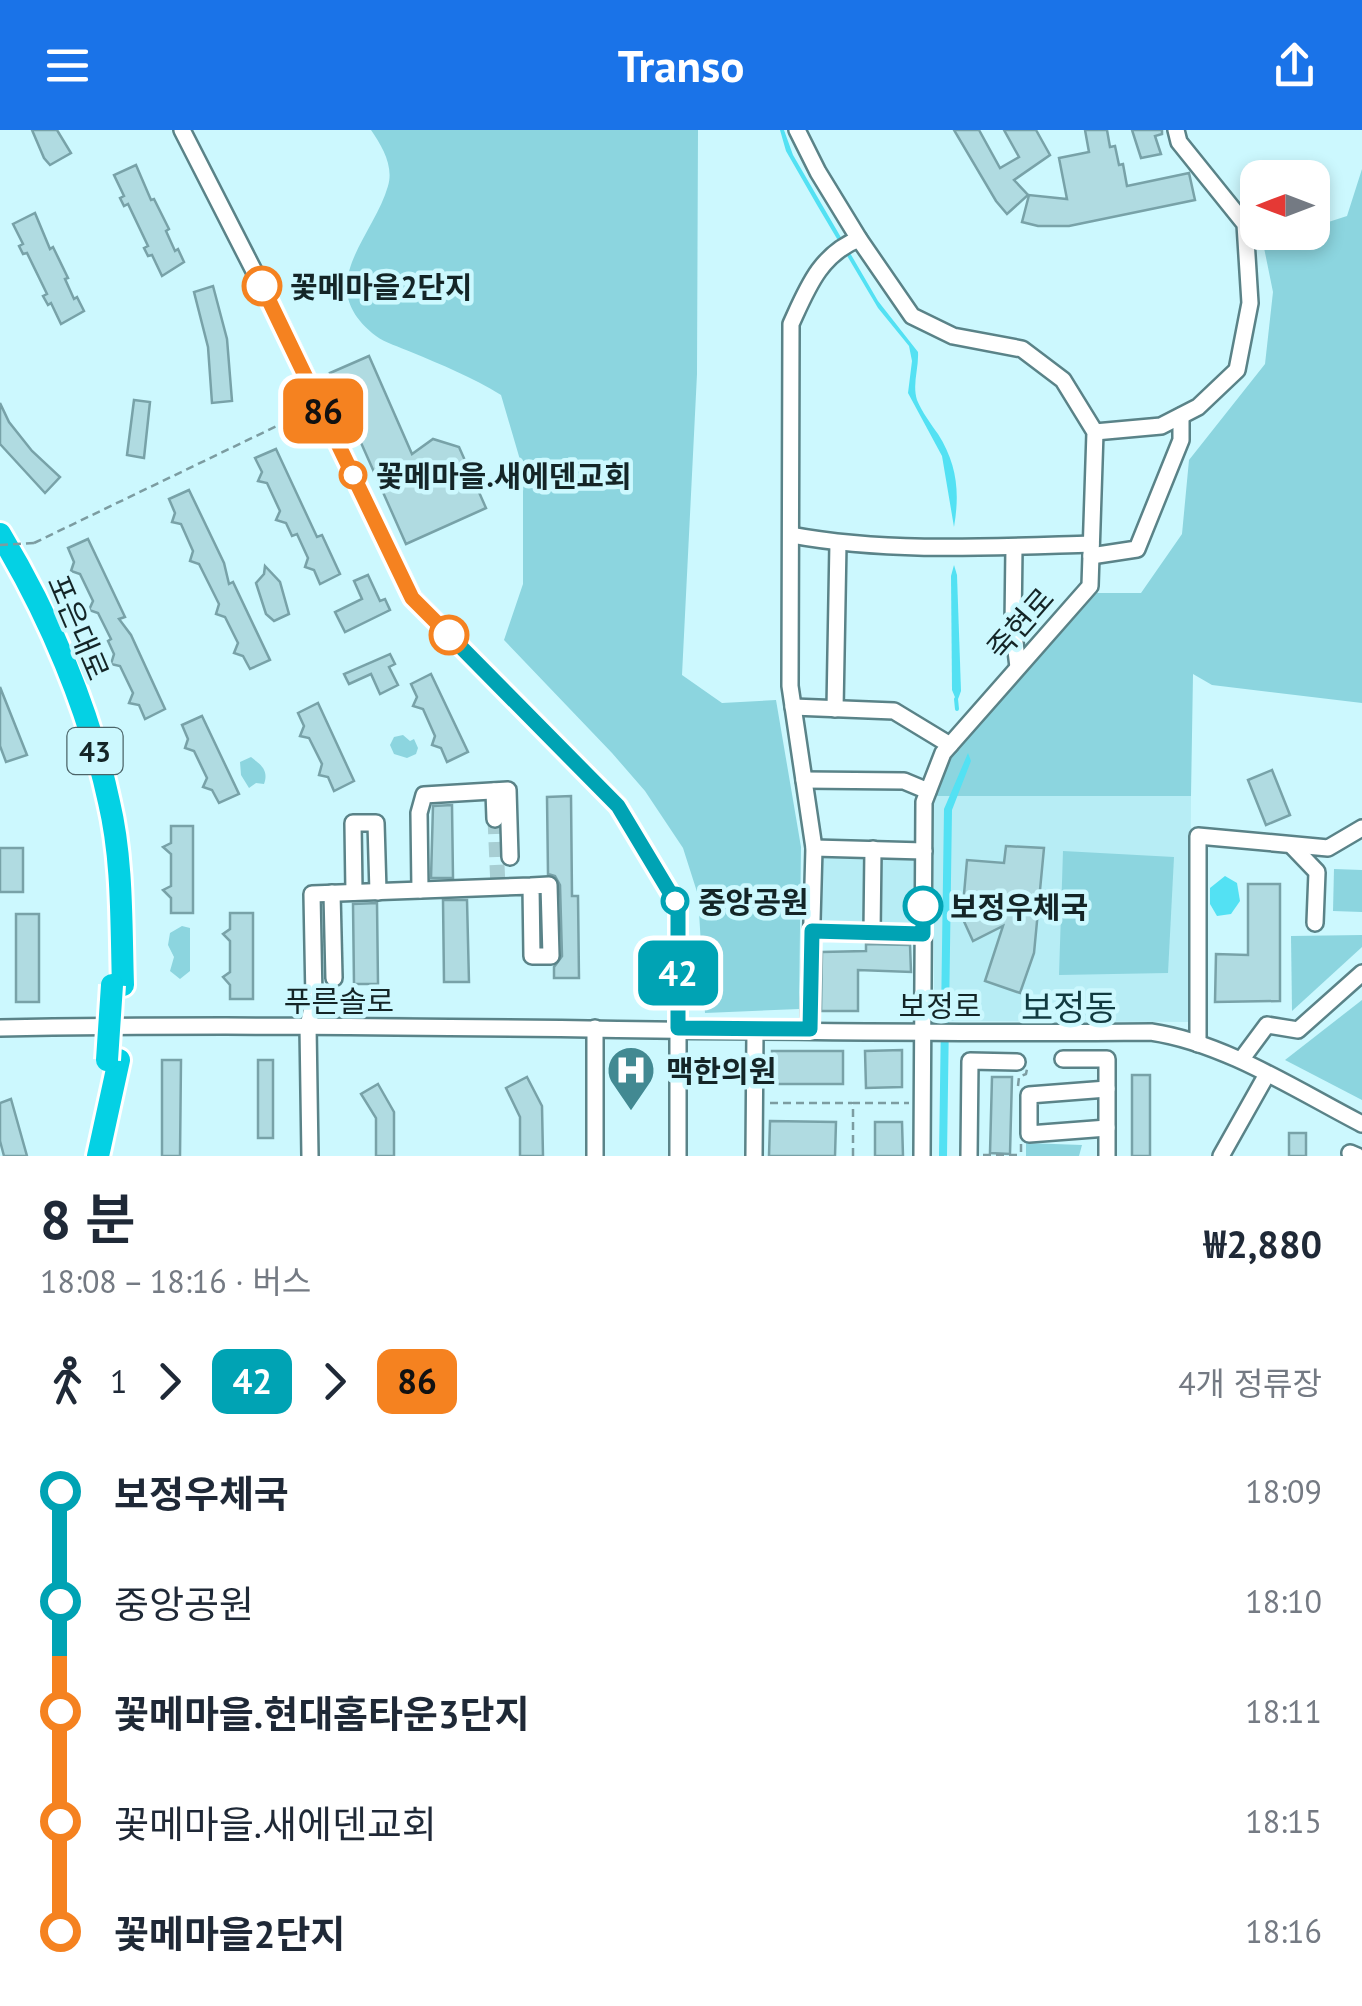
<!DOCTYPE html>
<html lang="ko">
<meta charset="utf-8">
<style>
:root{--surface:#fff;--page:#f2f2f3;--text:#1f2937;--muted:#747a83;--accent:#1a73e8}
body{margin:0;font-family:"PT Sans","Noto Sans KR",sans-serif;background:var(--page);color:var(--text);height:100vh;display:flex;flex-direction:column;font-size:38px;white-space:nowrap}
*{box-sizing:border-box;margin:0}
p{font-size:32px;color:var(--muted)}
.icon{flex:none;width:55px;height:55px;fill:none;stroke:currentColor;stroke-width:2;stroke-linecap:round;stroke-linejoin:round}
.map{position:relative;height:1026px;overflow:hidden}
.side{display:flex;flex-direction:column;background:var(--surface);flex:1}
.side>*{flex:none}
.badge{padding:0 20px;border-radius:15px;font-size:35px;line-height:65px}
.needle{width:65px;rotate:270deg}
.buttons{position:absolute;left:1240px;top:30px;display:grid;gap:20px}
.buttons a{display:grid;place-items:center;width:90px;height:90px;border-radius:20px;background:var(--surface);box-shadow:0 5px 15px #0003;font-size:50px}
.map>.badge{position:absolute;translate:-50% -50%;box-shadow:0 0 0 5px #fff}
.legs{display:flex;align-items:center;gap:15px;height:110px;padding:0 40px;font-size:32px}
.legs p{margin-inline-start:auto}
.head{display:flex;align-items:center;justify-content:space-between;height:170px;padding:0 40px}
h1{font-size:55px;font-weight:600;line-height:75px}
ul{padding:0 40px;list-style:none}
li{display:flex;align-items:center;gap:35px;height:110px;font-size:38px}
li i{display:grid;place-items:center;width:15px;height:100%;margin:0 12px;background:currentColor}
li i::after{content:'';width:25px;height:25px;margin:-12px;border:8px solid;border-radius:50%;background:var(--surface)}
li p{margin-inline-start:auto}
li:first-child i{background:linear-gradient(#0000 50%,currentColor 0)}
li:last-child i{background:linear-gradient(currentColor 50%,#0000 0)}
header{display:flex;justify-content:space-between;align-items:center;height:130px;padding:0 40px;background:var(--accent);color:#fff;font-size:45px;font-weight:600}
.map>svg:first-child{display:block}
.built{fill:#b7edf5}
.green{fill:#8cd5df}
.water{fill:#53e1f3}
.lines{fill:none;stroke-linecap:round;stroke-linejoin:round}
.stream{stroke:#53e1f3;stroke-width:4}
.building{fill:#b0dbe1;stroke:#78a2a8;stroke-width:2.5}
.minor-tunnel{stroke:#a7ced3;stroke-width:15;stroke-dasharray:15 8;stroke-linecap:butt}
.minor-casing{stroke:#5a8388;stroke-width:20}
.highway-casing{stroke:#fff;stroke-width:28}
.path{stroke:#7c9ca1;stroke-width:2.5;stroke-dasharray:8 5;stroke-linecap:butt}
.minor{stroke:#fff;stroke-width:15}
.highway{stroke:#04d1e4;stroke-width:22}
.highway-bridge-casing{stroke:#fff;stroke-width:28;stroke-linecap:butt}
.path-bridge{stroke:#7c9ca1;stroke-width:2.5;stroke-dasharray:8 5;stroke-linecap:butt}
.highway-bridge{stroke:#04d1e4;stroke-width:22}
.line-1-casing{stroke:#fff;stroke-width:22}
.line-2-casing{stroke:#fff;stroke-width:22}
.line-1{stroke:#00a3b4;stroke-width:15}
.line-2{stroke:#f58220;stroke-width:15}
.stop-2-dot{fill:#fff;stroke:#f58220;stroke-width:5}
.stop-1-dot{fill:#fff;stroke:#00a3b4;stroke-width:5}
.labels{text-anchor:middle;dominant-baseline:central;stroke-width:9;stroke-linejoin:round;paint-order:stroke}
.shield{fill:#ccf8fe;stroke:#4b6468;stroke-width:2.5}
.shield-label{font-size:28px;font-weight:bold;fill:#142527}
.stop-label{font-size:30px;font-weight:bold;fill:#142527;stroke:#ccf8fe;text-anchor:start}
.street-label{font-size:30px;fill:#142527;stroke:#ccf8fe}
.poi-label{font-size:30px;font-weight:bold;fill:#142527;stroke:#ccf8fe;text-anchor:start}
.quarter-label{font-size:35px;fill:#113a40;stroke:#ccf8fe}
</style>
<header><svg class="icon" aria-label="menu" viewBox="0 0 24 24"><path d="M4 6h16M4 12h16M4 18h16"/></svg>Transo<svg class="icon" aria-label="share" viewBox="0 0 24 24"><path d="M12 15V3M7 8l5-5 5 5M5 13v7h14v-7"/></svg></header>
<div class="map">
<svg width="1362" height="1026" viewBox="0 0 1362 1026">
<rect width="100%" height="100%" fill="#ccf8fe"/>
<g class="built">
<path d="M934,666h257l-1,226 -256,-1z"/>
<path d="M816,719l106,3 -1,81 -107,-3z"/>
</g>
<g class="green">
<path d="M371,0h327l-1,244 -15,301 40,28 54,-3 25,147 -2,162 -94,4 -7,-118 -15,-47 -38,-57 -33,-38 -108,-113 19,-56v-114l-22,-75c-29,-18 -59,-30 -90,-43 -11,-5 -26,-9 -35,-16 -65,-50 -3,-97 12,-150 6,-20 -6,-40 -17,-56z"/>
<path d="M1362,39v534l-150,-18 -19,-11 -2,122h-257l15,-38 148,-165h44l41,-59 7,-74 76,-96 8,-72 -12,-59 51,-1 1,-5 34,-11z"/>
<path d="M403,605l7,6 4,-2 4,9 -2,6 -9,4 -13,-4 -4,-9 4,-8z"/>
<path d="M251,627c10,8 18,13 13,27l-8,-1 -7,5 -8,-13 -1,-13z"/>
<path d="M1063,721l111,6 -6,116 -109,2z"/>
<path d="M1334,739l28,1v42l-29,-1z"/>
<path d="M182,796l8,2v43l-10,8 -10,-8 4,-14 -6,-12 2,-12z"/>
<path d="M1362,805v12l-70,64 -1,-75z"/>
<path d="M1362,870v100l-77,-40z"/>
<path d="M1026,1013l56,2 -3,11h-53z"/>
</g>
<g class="water">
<path d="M780,0h4l9,25 85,146 40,51c1,16 -6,32 -1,48 5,12 14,24 21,34 19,30 22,58 16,93l-12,-71 -34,-63 4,-32 -3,-15 -31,-38 -61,-103 -31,-54z"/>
<path d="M954,435l3,10 4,116 -4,11 -5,-12 -1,-114z"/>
<path d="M968,623l3,8 -19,49 -5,346h-8l5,-347z"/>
<path d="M1225,746l12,7 3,18 -9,13 -14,2 -7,-12v-16z"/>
</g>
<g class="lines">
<path class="stream" d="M956,569l1,10"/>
</g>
<g class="building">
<path d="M32,0h25l14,23 -21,12 -6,-7z"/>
<path d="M954,0h25l21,38 19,-11 -15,-27h32l14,25 -36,25 14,15 -21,19 -11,-13z"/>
<path d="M1085,0h22l3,17 5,-1 4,19 4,-1 4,22 62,-13 6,27 -126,26h-31l-16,-4 7,-27 38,4 -8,-41 30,-6z"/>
<path d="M1132,0h30v4l-7,2 6,18 -20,4z"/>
<path d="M136,35l15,35 3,-1 15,30 -3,2 9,20 3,-2 6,13 -22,14 -10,-21 -4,1 -4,-8 4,-2 -20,-42 -4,2 -4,-8 4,-2 -10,-21z"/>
<path d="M35,83l15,36 3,-2 15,31 -3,1 9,20 3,-2 7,14 -23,13 -10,-21 -3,2 -5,-9 4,-2 -20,-41 -4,1 -4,-8 4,-2 -10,-20z"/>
<path d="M213,156l14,53 5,62 -20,2 -4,-56 -14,-55z"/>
<path d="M369,226l43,98 21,-15 26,8 27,61 -80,36 -76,-171z"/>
<path d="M134,270l16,2 -6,56 -17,-3z"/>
<path d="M0,273l9,19 23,29 28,26 -15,16 -45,-49z"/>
<path d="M276,319l41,88 5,-2 18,39 -20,10 -6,-14 -9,-3 3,-9 -11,-24 -5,2 -6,-13 -10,-3 4,-9 -13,-28 -9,-2 4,-9 -7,-14z"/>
<path d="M189,360l35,73 5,21 4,-2 37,78 -20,9 -7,-13 -9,-3 4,-10 -13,-26 -9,-3 3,-10 -20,-40 -9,-3 3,-10 -12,-27 -9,-2 3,-9 -6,-14z"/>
<path d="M88,409l37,78 -6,2 12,16 34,74 -20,10 -6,-14 -10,-2 4,-10 -13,-27 -9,-2 3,-10 -6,-13 3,-2 -13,-26 -9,-3 4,-9 -13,-27 -9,-3 3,-9 -6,-14z"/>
<path d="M265,436l15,16 9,32 -15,7 -8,-7 -10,-31 8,-9z"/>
<path d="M368,445l12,26 5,-2 5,11 -45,22 -10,-20 27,-13 -8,-18z"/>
<path d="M390,524l5,10 -6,3 9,18 -18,9 -9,-20 -22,10 -5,-10z"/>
<path d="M431,544l37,78 -21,10 -6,-14 -9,-3 3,-9 -12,-27 -10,-3 4,-9 -6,-13z"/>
<path d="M0,557l27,68 -21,7 -6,-16z"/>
<path d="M318,573l36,78 -20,10 -6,-14 -9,-2 3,-11 -13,-26 -9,-2 4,-10 -6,-13z"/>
<path d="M202,586l37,78 -20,9 -7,-13 -9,-3 4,-9 -13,-27 -9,-3 3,-9 -6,-14z"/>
<path d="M1272,640l18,45 -24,10 -18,-45z"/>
<path d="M571,666l1,100h6l1,82h-25v-11l8,-11 -2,-71 -5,-9 -7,-2 -1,-77z"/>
<path d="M452,675l1,73h-22l2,-72z"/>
<path d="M171,696h22v87h-22v-15l-8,-8 8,-4v-32l-8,-7 8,-4z"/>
<path d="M1006,716l38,2 -10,105 -14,40 -35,-12 18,-55 -30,15 -11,-24 5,-57 37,3z"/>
<rect x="0" y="718" width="23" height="44"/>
<path d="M1248,754h32v117l-65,1 1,-48 32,1z"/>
<path d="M443,770h24l2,82h-25z"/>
<path d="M377,773l1,81h-24l-1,-80z"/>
<path d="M230,783h23v86h-23v-14l-7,-8 7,-5v-31l-7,-7 7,-5z"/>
<rect x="16" y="784" width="23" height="88"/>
<path d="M866,814l44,1 1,27 -53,-2v41h-37l1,-59 44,-1z"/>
<path d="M902,920v37l-36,1 -1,-37z"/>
<rect x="772" y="921" width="71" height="33"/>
<path d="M162,930h19l-1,96h-18z"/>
<rect x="258" y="930" width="15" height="78"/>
<rect x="1132" y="945" width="18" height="81"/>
<path d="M527,947l15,29 1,50h-23v-39l-14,-29z"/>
<path d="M992,947h20l-2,77 -20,-1z"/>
<path d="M378,954l16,28v44h-18v-38l-15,-24z"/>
<path d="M11,969l16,57h-23l-4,-15v-38z"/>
<path d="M770,991l66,1 -1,34h-66z"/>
<path d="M875,992h27l1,34h-28z"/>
<rect x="1289" y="1003" width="17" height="23"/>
</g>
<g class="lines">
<path class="minor-tunnel" d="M495,689l3,68"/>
<g class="minor-casing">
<g id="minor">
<path d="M182,0l94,184 136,283 206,208 60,101v250"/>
<path d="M797,0l21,42 41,67 53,77 41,20 69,13 41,31 32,52 -5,154 -147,167 -19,49 -2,354"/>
<path d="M1095,302l66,-6 37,-19 39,-37 13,-67 -5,-79 -66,-82 -3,-12"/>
<path d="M791,405c97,18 201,12 300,9"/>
<path d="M1014,417l-1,79 5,41"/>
<path d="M1091,426l46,-7 44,-109v-24"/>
<path d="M793,577l101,4 56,34"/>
<path d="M835,579l3,-166"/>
<path d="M804,650l100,1 24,10"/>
<path d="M494,661l1,28"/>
<path d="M1293,717l24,25 -2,51"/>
<path d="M814,718l110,3"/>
<path d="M420,760l-1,-77 5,-18 84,-5 2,67"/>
<path d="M354,762l-1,-69h23l2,69"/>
<path d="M332,763l2,85"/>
<path d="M812,801l111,3"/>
<path d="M872,803l1,-84"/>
<path d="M0,898c384,-7 767,8 1151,4 74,11 145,58 211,92"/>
<path d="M595,898v128"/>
<path d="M809,899l5,-181 -24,-162 1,-362c16,-35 29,-70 68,-85"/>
<path d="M1198,914v-208l130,12 34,-20"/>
<path d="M1063,929h44v97"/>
<path d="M1241,930l26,-35 31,5 64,-57"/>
<path d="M1107,959l-78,6v39l78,-6"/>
<path d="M1350,1023l7,3"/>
<path d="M310,1026l-2,-130 6,-27 -2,-105 219,-8 1,70h19l-2,-71 -18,1"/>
<path d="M754,1026l1,-125"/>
<path d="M969,1026l1,-95 47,1"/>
<path d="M1221,1026l45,-80"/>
</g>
</g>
<g class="highway-casing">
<g id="highway">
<path d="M0,404c49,81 89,175 109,268 14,59 12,123 14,183"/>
<path d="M98,1026l21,-96"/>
</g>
</g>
<g class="path">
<path d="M34,413l276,-133"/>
<path d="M1018,956l1,-9 7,-3 1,-5"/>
<path d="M770,973h82"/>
<path d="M1021,1014v12"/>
<path d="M983,1025h37"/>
<path d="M853,1026v-53h56"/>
</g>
<use href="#minor" class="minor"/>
<use href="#highway" class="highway"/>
<g class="highway-bridge-casing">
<path id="highway-bridge" d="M107,930l5,-75"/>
</g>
<path class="path-bridge" d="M0,415l34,-2"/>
<use href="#highway-bridge" class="highway-bridge"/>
</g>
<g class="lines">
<g class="line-1-casing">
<path id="line-1" d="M449,505l169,171 60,100v122l132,1 2,-98 111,3v-28"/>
</g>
<g class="line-2-casing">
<path id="line-2" d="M262,156l150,312 37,37"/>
</g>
<use href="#line-1" class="line-1"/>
<use href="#line-2" class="line-2"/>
</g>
<defs>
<g id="hospital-pin" transform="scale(2.5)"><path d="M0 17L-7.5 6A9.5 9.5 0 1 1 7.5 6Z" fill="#428992" stroke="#ccf8fe"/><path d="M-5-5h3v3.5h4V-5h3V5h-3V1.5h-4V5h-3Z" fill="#fff"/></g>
</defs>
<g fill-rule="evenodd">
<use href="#hospital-pin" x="631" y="940"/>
</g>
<g class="stop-2-dot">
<circle cx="262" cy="156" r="18"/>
<circle cx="353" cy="345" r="12"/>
<circle cx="449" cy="505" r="18"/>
</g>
<g class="stop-1-dot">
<circle cx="675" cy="771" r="12"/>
<circle cx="923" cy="776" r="18"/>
</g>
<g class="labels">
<rect class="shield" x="67.5" y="598" width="55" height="46" rx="8"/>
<g class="shield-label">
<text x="95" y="621">43</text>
</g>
<g class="stop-label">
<text x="290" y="156">꽃메마을2단지</text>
<text x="376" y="345">꽃메마을.새에덴교회</text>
<text x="698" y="771">중앙공원</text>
<text x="950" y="776">보정우체국</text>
</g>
<g class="street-label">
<text transform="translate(1020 493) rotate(-49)">죽현로</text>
<text transform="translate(79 497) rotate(67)">포은대로</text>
<text x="339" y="870">푸른솔로</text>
<text x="940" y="875">보정로</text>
</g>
<g class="poi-label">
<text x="666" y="940">맥한의원</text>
</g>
<g class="quarter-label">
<text x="1069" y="877">보정동</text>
</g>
</g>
</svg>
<div class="buttons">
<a><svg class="needle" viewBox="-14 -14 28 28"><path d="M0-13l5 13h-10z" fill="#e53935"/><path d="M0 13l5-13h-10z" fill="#747a83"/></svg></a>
</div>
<b class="badge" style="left:678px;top:843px;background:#00a3b4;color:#fff">42</b>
<b class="badge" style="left:323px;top:281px;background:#f58220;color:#111">86</b>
</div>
<section class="side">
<div class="head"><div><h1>8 분</h1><p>18:08 – 18:16 · 버스</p></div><b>₩2,880</b></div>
<div class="legs"><svg class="icon" aria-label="walk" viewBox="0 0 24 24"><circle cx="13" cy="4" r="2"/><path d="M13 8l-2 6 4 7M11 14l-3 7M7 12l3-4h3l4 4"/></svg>1<svg class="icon" aria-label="forward" viewBox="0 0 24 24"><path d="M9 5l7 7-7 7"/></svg><b class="badge" style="background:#00a3b4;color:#fff">42</b><svg class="icon" aria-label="forward" viewBox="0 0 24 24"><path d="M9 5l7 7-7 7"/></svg><b class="badge" style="background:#f58220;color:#111">86</b><p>4개 정류장</p></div>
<ul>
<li><i style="color:#00a3b4"></i><b>보정우체국</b><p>18:09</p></li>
<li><i style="color:#00a3b4"></i><span>중앙공원</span><p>18:10</p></li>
<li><i style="color:#f58220"></i><b>꽃메마을.현대홈타운3단지</b><p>18:11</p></li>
<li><i style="color:#f58220"></i><span>꽃메마을.새에덴교회</span><p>18:15</p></li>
<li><i style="color:#f58220"></i><b>꽃메마을2단지</b><p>18:16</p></li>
</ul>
</section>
